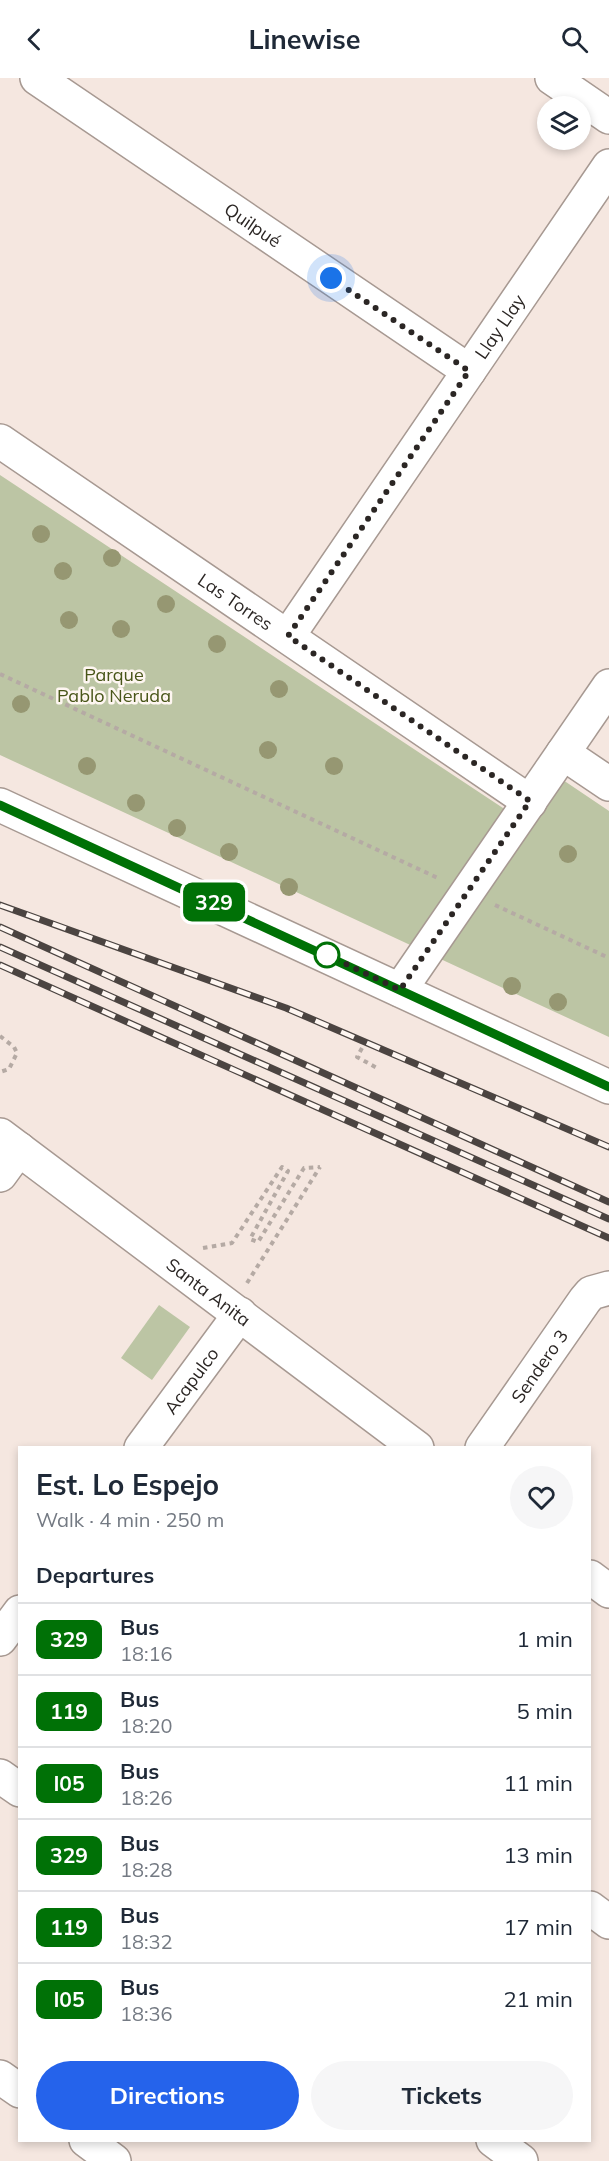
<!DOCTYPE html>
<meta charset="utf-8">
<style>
:root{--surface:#fff;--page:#f6f6f7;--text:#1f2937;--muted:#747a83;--line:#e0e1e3;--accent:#2563eb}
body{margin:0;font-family:Mulish,sans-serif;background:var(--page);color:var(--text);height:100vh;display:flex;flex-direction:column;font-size:22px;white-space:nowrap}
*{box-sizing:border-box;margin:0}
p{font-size:20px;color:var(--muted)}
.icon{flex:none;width:33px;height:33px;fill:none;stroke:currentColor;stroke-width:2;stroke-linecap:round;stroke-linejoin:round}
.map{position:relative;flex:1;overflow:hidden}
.details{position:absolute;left:18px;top:1368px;width:573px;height:696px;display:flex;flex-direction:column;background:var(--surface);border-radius:0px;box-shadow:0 3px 9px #0003}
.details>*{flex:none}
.badge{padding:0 12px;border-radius:9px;font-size:21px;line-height:39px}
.tools{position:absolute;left:537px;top:18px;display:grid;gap:12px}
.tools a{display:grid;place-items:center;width:54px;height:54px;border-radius:50%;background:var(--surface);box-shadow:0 3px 9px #0003;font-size:30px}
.you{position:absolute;width:30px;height:30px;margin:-15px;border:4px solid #fff;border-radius:50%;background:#1a73e8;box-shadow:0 0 0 9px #1a73e833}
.map>.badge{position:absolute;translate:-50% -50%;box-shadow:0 0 0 3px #fff}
h2{padding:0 18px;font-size:22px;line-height:54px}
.round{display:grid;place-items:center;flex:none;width:63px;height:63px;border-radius:32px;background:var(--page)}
.head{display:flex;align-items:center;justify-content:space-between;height:102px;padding:0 18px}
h1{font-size:28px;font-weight:700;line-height:45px}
.action{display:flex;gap:12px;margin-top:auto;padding:12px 18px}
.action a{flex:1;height:69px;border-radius:36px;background:var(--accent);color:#fff;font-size:24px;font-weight:700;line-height:69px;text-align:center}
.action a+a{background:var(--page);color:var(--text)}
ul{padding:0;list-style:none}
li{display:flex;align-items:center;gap:18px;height:72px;padding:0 18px;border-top:2px solid var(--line)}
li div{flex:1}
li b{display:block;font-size:22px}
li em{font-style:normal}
li .badge{min-width:66px;font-weight:700;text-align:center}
header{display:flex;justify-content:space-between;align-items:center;height:78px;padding:0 18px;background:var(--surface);font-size:27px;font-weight:700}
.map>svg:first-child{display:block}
.green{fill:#bcc5a4}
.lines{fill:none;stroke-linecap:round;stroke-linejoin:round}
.minor-casing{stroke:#a79992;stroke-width:36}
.major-casing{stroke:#a79992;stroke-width:36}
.path{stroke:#b5aaa4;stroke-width:4;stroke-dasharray:4.5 4.5;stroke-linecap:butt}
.minor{stroke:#fff;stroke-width:33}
.major{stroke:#fff;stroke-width:33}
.rail-casing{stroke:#4b4441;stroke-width:7}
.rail{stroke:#fef6f1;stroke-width:4.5;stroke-dasharray:14;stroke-linecap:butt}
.tree{fill:#969772}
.line-casing{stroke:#fff;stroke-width:14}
.line{stroke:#007106;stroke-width:9}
.walk{stroke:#2b2624;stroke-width:6;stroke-dasharray:0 10.8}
.stop-dot{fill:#fff;stroke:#007106;stroke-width:3}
.labels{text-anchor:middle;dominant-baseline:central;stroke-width:5;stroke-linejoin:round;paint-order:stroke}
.street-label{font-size:18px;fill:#2b2624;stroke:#fef6f1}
.park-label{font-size:18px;fill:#485518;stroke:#fef6f1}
</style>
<header><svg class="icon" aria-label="back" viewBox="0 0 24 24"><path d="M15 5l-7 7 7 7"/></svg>Linewise<svg class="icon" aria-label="search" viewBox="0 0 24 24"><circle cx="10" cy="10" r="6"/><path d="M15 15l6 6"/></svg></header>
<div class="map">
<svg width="609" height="2083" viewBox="0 0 609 2083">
<rect width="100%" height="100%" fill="#f5e7e0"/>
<g class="green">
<path d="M0,397l509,337 54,-32 46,31v226l-609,-282z"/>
<path d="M159,1227l31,22 -38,53 -31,-22z"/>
</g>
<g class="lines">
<g class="minor-casing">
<g id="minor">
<path id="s1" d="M37,0l432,293"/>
<path d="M552,0l57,39"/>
<path id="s2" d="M0,363l530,361"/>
<path id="s3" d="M288,558l321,-470"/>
<path d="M563,675l46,31"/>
<path d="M400,912l209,-304"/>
<path id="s4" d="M0,1057l417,313"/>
<path d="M0,1097l19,-26"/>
<path id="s5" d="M141,1370l99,-134"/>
<path id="s6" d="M482,1370l103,-148 6,-7 18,-5"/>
<path d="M590,1499l19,14"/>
<path d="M0,1561l20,-27"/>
<path d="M0,1698l20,14"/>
<path d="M590,1830l19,14"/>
<path d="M0,1999l20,14"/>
<path d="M86,2062l28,21"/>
<path d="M493,2062l28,21"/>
</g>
</g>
<g class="major-casing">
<path id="major" d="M0,727l609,282"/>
</g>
<g class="path">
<path d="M0,596l440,205"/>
<path d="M495,827l114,53"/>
<path d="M0,958l14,11 3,6 -8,16 -9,3"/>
<path d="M362,970l-5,9 22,12"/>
<path d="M203,1170l29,-5 50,-76 6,4 -38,68 8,3 46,-74 16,-1"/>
<path d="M247,1205l73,-116"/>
</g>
<use href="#minor" class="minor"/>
<use href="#major" class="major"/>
<g class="rail-casing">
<g id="rail">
<path d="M0,827l286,103 323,139"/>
<path d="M0,849l609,275"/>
<path d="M0,869l609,272"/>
<path d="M0,887l609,273"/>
</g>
</g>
<use href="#rail" class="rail"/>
</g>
<g class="tree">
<circle cx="41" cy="456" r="9"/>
<circle cx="112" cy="480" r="9"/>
<circle cx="63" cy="493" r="9"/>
<circle cx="166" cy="526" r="9"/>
<circle cx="69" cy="542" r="9"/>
<circle cx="121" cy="551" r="9"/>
<circle cx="217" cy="566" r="9"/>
<circle cx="279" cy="611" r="9"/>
<circle cx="21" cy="626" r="9"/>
<circle cx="268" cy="672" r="9"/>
<circle cx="87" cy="688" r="9"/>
<circle cx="334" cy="688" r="9"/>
<circle cx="136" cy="725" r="9"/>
<circle cx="177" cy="750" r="9"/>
<circle cx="229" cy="774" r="9"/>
<circle cx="568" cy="776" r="9"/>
<circle cx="289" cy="809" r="9"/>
<circle cx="512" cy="908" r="9"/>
<circle cx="558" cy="924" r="9"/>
</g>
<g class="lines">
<g class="line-casing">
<path id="line" d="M0,727l609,282"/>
</g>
<use href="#line" class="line"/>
<path class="walk" d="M327,877l73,35 130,-189 -242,-165 181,-265 -138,-93"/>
</g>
<circle class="stop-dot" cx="327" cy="877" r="12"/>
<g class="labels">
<g class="street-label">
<text stroke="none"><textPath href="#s1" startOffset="261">Quilpué</textPath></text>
<text stroke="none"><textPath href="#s3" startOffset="375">Llay Llay</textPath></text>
<text stroke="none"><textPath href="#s2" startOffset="285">Las Torres</textPath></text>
<text stroke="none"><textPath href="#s4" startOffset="261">Santa Anita</textPath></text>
<text stroke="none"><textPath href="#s6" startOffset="100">Sendero 3</textPath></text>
<text stroke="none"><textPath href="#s5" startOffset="84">Acapulco</textPath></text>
</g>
<g class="park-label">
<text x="114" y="596">Parque<tspan x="114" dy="21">Pablo Neruda</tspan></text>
</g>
</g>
</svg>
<div class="tools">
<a><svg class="icon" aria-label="layers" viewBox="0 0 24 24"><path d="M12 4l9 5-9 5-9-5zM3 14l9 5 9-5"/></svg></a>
</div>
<div class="you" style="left:331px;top:200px"></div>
<b class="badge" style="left:214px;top:824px;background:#007106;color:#fff">329</b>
<section class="details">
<div class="head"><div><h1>Est. Lo Espejo</h1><p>Walk · 4 min · 250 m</p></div><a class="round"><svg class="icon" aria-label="heart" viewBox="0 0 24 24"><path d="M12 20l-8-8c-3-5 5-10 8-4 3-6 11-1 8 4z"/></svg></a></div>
<h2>Departures</h2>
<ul>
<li><span class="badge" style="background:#007106;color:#fff">329</span><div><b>Bus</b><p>18:16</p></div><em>1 min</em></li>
<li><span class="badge" style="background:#007106;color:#fff">119</span><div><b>Bus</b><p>18:20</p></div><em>5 min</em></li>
<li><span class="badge" style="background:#007106;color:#fff">I05</span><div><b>Bus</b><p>18:26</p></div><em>11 min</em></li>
<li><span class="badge" style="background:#007106;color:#fff">329</span><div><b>Bus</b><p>18:28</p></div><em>13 min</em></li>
<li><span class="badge" style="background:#007106;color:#fff">119</span><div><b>Bus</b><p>18:32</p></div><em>17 min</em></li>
<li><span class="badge" style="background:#007106;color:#fff">I05</span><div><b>Bus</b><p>18:36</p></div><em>21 min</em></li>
</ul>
<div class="action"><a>Directions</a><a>Tickets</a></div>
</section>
</div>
